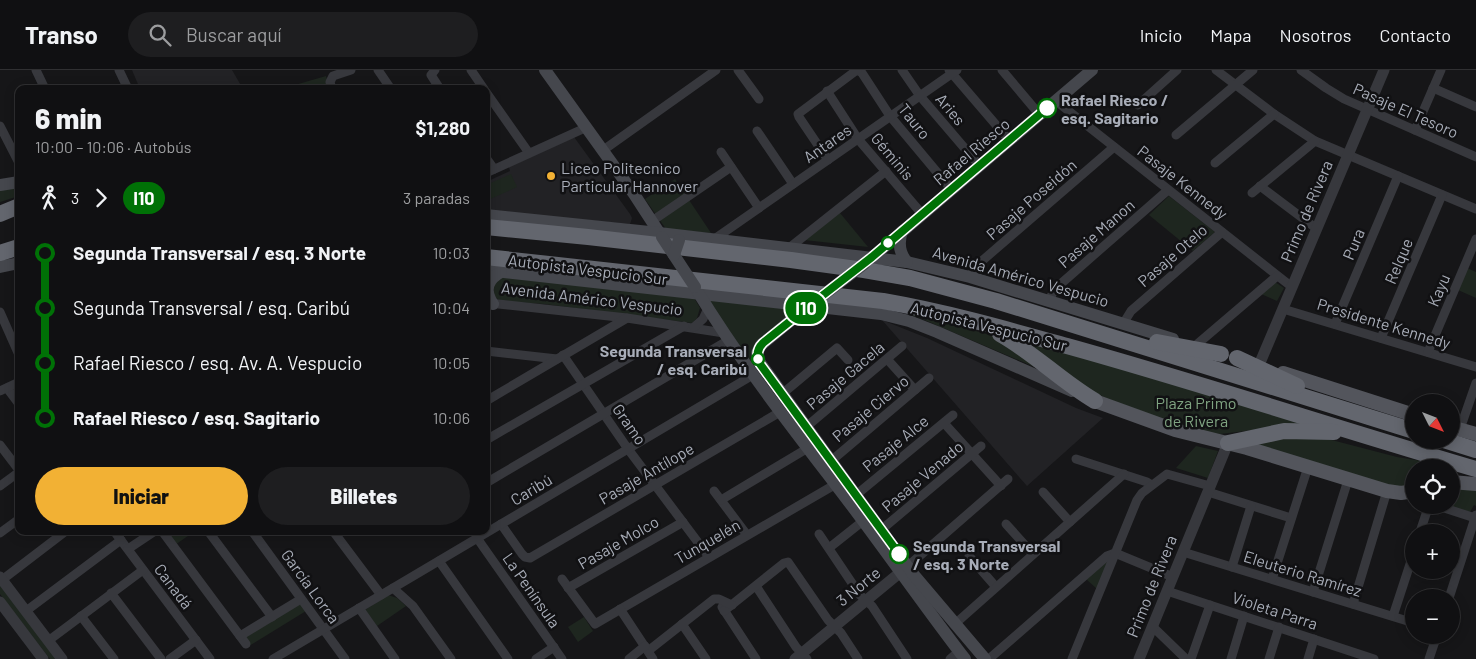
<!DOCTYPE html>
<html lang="es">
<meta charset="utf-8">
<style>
:root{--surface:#101012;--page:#1e1e20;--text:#f1f3f6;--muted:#9c9d9f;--line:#303032;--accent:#f2b134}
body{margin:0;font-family:Barlow,sans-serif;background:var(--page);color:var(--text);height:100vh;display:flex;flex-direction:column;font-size:19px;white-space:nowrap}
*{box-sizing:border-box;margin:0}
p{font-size:16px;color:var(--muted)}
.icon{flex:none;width:28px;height:28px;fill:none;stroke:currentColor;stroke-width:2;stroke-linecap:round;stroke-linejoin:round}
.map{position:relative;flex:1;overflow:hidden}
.side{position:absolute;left:15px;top:15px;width:475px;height:450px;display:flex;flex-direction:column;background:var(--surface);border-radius:10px;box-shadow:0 2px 12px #0003,0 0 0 1px var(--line)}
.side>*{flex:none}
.badge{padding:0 10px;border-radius:16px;font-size:18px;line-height:32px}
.needle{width:32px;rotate:132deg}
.tools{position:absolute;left:1405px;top:324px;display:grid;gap:10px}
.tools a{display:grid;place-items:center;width:55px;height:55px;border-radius:50%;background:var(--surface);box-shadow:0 2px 12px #0003,0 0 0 1px var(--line);font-size:25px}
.map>.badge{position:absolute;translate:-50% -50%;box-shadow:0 0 0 2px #fff}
.legs{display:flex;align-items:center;gap:8px;height:55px;padding:0 20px;font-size:16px}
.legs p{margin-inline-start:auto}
.summary{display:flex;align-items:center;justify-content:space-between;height:85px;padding:0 20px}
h1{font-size:28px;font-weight:800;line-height:38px}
.cta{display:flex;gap:10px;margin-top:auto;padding:10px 20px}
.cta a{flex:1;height:58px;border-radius:30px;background:var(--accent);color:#111;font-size:20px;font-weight:800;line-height:58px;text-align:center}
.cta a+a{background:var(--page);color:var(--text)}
ul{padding:0 20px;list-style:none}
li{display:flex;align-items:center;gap:18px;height:55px;font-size:19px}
li i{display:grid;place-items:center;width:8px;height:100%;margin:0 6px;background:currentColor}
li i::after{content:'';width:12px;height:12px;margin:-6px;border:4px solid;border-radius:50%;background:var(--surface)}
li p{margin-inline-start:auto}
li:first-child i{background:linear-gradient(#0000 50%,currentColor 0)}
li:last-child i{background:linear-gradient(currentColor 50%,#0000 0)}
header{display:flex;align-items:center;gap:30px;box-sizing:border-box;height:70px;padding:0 25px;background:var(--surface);border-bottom:1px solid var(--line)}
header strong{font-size:24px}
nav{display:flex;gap:28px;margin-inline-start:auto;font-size:18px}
.search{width:350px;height:45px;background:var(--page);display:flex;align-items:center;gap:12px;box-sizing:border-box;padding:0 18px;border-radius:28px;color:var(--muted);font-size:19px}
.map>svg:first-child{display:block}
.built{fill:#222225}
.green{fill:#1e261f}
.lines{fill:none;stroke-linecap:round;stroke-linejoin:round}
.minor{stroke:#37383d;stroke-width:9}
.tertiary{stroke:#37383d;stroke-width:11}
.secondary{stroke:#45474d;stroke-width:12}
.primary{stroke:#53555c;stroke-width:14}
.motorway{stroke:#63666e;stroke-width:16}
.secondary-bridge{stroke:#45474d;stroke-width:12}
.line-1-casing{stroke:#fff;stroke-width:11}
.line-1{stroke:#007106;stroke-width:8}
.stop-1-dot{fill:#fff;stroke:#007106;stroke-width:2.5}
.poi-dot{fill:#f2b134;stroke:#111113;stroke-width:2}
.labels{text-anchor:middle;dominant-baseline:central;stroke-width:5;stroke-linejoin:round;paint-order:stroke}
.stop-label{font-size:16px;font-weight:bold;fill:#a8adb8;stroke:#111113;text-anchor:start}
.street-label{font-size:16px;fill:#a8adb8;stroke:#111113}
.poi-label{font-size:16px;fill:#a8adb8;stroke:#111113;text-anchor:start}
.park-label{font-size:16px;fill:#7fa381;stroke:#111113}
</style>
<header>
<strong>Transo</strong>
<div class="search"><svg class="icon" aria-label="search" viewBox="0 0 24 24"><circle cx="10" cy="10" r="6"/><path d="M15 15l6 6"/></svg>Buscar aquí</div>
<nav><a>Inicio</a><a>Mapa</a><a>Nosotros</a><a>Contacto</a></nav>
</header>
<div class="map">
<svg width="1476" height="589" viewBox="0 0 1476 589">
<rect width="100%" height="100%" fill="#161618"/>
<g class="built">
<path d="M132,0h100l11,19h-103z"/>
<path d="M574,67l56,77 2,4 -2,6 -144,-13v-29l24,-11 -1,-4z"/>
<path d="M882,250l45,18 149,70 27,10 -76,68z"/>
</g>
<g class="green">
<path d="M326,6l4,13h-49z"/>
<path d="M511,104l6,13 -29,13 -2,-5v-10z"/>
<path d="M675,109l36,54 -45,-4 -21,-30z"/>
<path d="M19,115v11l-19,6v-13z"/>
<path d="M1169,126l46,36 -22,19 -44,-36z"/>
<path d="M840,143l28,34 -64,-7z"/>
<path d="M1467,198l9,4v26l-18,-8z"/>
<path d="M501,206l192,20 7,12 -3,10 -5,5 -148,-19 -44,-3 -6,-5 -1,-12z"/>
<path d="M1275,212l9,6 -7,13 -16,-7z"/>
<path d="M706,227l95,10 -51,55z"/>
<path d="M913,243l87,25 51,36 -129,-55 -9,-3z"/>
<path d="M1018,265l288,89 -86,10 -25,-3 -89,-33 -22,-11z"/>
<path d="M1264,368h60l73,19 37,6 2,4 -22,1v17l-9,2 -14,-1 -154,-45z"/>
<path d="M1196,376l22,5 -10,27 -32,-10z"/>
<path d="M1451,417l25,2v17l-2,-1 -4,7 -26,-7h7z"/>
<path d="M165,461h30l-20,14z"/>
<path d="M1112,486l-15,33 -11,-10z"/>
<path d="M0,514l57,75h-7l-50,-65z"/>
<path d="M388,525l9,3 9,8 -29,20 -12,-16z"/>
<path d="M300,531l6,10 -57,35 -5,-10z"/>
<path d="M584,547l9,14 -15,11 -10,-15z"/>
</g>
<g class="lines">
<g class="minor">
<path d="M36,0l9,19"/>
<path d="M119,0l9,19"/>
<path d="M378,0l13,19"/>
<path d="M435,0l-4,5 9,14"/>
<path d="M471,0l13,19"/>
<path d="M738,0l21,29"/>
<path d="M857,0l5,3 28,43 61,73"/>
<path d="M902,0l18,26 59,69"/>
<path d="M949,0l60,70"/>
<path d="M1002,0l37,44"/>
<path d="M1216,0l58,44 41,27 161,68"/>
<path d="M1301,0l25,18 18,11 132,58"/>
<path d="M1433,18l43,19"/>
<path d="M332,19l-2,-7 3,-6 18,-6"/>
<path d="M827,21l31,48 64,75"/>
<path d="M486,22l43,61"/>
<path d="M1056,31l236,186"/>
<path d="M1138,35l39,-35"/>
<path d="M0,56l19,37"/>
<path d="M1415,60l26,-60"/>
<path d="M757,61l36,53"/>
<path d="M1176,65l77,-65"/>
<path d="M602,81l114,-81"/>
<path d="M721,82l38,56"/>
<path d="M486,88l8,11"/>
<path d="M828,90l-29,-43 -1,-3 59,-44"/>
<path d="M1215,93l59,-49"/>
<path d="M486,103l99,-45"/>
<path d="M1260,116l57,43"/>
<path d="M1252,123l63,-52"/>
<path d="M652,151l79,-54"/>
<path d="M713,170l244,-170"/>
<path d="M789,178l97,-77"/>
<path d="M970,207l6,-11 138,-119"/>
<path d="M1048,231l8,-13 112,-98"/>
<path d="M489,233l138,15 97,15"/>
<path d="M1283,239l193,58"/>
<path d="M0,242l19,43"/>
<path d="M1123,254l8,-13 91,-79"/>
<path d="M1335,254l63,-148"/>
<path d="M694,257l9,-8 5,-11"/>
<path d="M1381,268l61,-143"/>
<path d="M1195,276l82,-70"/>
<path d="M486,281l71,8"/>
<path d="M1428,282l48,-113"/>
<path d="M563,285l65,94 81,108"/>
<path d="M887,289l28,31"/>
<path d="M7,318l12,16"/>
<path d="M0,321l19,-9"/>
<path d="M782,324l55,-46 11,12"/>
<path d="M486,331l141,-83"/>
<path d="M944,353l57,63"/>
<path d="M806,357l96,-81"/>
<path d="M1463,360l-3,-1 16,-46"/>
<path d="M486,370l198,-114"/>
<path d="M0,375l19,25"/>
<path d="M1076,389l71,23 5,3"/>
<path d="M831,391l98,-83"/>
<path d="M486,413l243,-143"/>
<path d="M0,416l19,-14"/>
<path d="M714,421l33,44"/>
<path d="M1043,422l27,30"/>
<path d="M1208,422l83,26"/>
<path d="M856,425l97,-80"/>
<path d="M721,430l87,-52"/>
<path d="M1435,435l40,13"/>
<path d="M501,454l21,30 3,3 5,1 250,-146"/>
<path d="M1006,454l27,30"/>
<path d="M881,460l100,-84"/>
<path d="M114,461l96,128"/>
<path d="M162,461l84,113"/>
<path d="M208,461l64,86"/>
<path d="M252,461l93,128"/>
<path d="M333,461l48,64"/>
<path d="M1420,462l9,-27"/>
<path d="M0,463l19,-14"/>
<path d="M819,464l41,61 12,11 35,53"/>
<path d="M477,468l85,121"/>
<path d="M829,478l34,-27"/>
<path d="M128,479l27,-18"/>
<path d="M1183,482l231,71"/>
<path d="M1115,483l58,24"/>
<path d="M969,486l27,31"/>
<path d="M439,491l69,98"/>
<path d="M908,496l100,-87"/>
<path d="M1232,497l19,-61"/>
<path d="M562,509l33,45 241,-140"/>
<path d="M1272,509l36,-112"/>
<path d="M2,510l64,-49"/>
<path d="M756,516l40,61 11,12"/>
<path d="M393,518l20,18 38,53"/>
<path d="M568,518l115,-66"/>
<path d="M1167,521l207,68"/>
<path d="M1313,522l35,-112"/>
<path d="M111,523l50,66"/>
<path d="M1449,528l27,-83"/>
<path d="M1353,534l34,-113"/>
<path d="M722,537l34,52"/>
<path d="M359,538l36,51"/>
<path d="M620,539l33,50"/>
<path d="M26,541l95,-71"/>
<path d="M724,541l60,-48 4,-1 40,58 13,13 17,26"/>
<path d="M81,546l33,43"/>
<path d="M1393,546l21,-64"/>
<path d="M956,553l168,-149"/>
<path d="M682,554l24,35"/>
<path d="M1152,556l34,33"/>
<path d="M240,566l61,-37"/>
<path d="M48,571l95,-71"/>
<path d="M648,581l66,-52h5l13,6"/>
<path d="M170,589l26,-19"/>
<path d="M273,589l480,-284"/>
<path d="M536,589l18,-12"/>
<path d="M629,589l16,-13"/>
<path d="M950,589l9,-8"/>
<path d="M989,589l118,-103 8,-3"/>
<path d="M1072,589l65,-159 5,-7 25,-19 43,12"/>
<path d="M1191,589l19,-54"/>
<path d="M1231,589l13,-43"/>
<path d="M1269,589l10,-32"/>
<path d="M1308,589l6,-20"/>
<path d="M1429,589l8,-24"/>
</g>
<g class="tertiary">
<path d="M1259,295l125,-295"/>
<path d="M0,507l62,82"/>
<path d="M0,532l43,57"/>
<path d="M795,589l113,-93"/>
<path d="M1139,589l89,-216"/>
</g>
<g class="secondary">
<path d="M545,0l89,124 28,43"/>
<path d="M0,115l19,-3"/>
<path d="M486,145l173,18 248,29 63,15 203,62"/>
<path d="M902,161c-4,12 -3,22 5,31"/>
<path d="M869,190l223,-190"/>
<path d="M0,197l19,-4"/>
<path d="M486,200l395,44 28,7 28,11 135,59"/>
<path d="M696,219c42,69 91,132 140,196 44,57 85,117 129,174"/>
<path d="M812,233l-51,42 -4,8 1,7 155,214 72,85"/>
<path d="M493,234c-10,-14 -5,-25 8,-32"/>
</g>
<g class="primary">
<path d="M1283,303l131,42"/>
<path d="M1095,331l80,29 72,18 140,43 14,2 13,-2"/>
<path d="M1451,357l25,7"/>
<path d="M1451,412l25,2"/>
</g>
<g class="motorway">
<path d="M0,144l19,-8"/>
<path d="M486,157l102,10 203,23 73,10 46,8 86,23 418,130"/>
<path d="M0,183l19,-6"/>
<path d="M486,187l397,44c63,11 123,28 184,45 137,38 272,83 409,123"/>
<path d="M1000,264c34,19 61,47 95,67"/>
<path d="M1157,272l64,12"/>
<path d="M1237,288l60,28"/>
<path d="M1444,370l32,10"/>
<path d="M1228,373l56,-12 50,1"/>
</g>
<g class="secondary-bridge">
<path d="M662,167l33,50"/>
<path d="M674,185l5,-15"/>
<path d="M814,232l50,-38"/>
</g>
</g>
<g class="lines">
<g class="line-1-casing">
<path id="line-1" d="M899,484l-139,-190c-4,-8 -3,-15 3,-21l46,-37 63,-49 175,-149"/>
</g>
<use href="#line-1" class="line-1"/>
</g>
<g class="stop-1-dot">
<circle cx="1047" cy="38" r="9"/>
<circle cx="888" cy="173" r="6"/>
<circle cx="758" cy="289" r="6"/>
<circle cx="899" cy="484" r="9"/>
</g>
<circle class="poi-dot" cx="551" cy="106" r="5"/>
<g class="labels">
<g class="stop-label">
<text x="1061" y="29">Rafael Riesco /<tspan x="1061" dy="18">esq. Sagitario</tspan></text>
<text x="747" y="280" text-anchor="end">Segunda Transversal<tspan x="747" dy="18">/ esq. Caribú</tspan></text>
<text x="913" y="475">Segunda Transversal<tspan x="913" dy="18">/ esq. 3 Norte</tspan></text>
</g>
<g class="street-label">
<text transform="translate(951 39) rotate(50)">Aries</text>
<text transform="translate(1406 40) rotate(24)">Pasaje El Tesoro</text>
<text transform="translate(915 51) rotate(51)">Tauro</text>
<text transform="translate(827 73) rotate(-35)">Antares</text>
<text transform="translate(971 81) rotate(-40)">Rafael Riesco</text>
<text transform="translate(893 86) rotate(50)">Géminis</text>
<text transform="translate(1183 112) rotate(38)">Pasaje Kennedy</text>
<text transform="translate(1031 129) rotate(-41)">Pasaje Poseidón</text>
<text transform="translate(1306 141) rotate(-67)">Primo de Rivera</text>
<text transform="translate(1096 163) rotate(-41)">Pasaje Manon</text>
<text transform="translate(1353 174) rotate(-67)">Pura</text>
<text transform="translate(1172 185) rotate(-41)">Pasaje Otelo</text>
<text transform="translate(1398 191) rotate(-67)">Relque</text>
<text transform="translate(588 199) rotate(7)">Autopista Vespucio Sur</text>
<text transform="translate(1021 206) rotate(16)">Avenida Américo Vespucio</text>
<text transform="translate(1438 220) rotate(-67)">Kayu</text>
<text transform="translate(592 228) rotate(7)">Avenida Américo Vespucio</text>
<text transform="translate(1384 253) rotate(17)">Presidente Kennedy</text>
<text transform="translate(989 256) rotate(14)">Autopista Vespucio Sur</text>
<text transform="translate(845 305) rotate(-40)">Pasaje Gacela</text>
<text transform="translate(870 338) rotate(-40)">Pasaje Ciervo</text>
<text transform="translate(630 354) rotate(55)">Gramo</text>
<text transform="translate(895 373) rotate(-39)">Pasaje Alce</text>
<text transform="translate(646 403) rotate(-30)">Pasaje Antílope</text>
<text transform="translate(922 406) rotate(-40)">Pasaje Venado</text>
<text transform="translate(531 419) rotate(-31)">Caribú</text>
<text transform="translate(707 471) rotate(-30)">Tunquelén</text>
<text transform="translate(618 472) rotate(-30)">Pasaje Molco</text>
<text transform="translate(1303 503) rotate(17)">Eleuterio Ramírez</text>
<text transform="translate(174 516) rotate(53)">Canadá</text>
<text transform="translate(311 516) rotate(54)">García Lorca</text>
<text transform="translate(858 516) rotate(-39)">3 Norte</text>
<text transform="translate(1151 516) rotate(-68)">Primo de Rivera</text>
<text transform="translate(532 520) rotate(55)">La Península</text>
<text transform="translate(1275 540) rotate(18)">Violeta Parra</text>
</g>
<g class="poi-label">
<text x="561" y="97">Liceo Politecnico<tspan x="561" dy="18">Particular Hannover</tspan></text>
</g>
<g class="park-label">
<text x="1196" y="332">Plaza Primo<tspan x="1196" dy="18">de Rivera</tspan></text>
</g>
</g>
</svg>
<div class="tools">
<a><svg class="needle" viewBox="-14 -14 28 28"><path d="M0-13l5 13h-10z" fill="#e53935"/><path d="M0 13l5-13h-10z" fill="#9c9d9f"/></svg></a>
<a><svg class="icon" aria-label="locate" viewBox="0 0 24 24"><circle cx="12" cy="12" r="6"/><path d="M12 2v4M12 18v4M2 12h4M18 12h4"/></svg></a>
<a>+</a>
<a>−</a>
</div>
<b class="badge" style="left:806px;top:238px;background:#007106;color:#fff">I10</b>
<section class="side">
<div class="summary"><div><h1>6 min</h1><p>10:00 – 10:06 · Autobús</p></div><b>$1,280</b></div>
<div class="legs"><svg class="icon" aria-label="walk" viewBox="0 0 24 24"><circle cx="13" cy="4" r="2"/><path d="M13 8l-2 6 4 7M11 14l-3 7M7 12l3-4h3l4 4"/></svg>3<svg class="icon" aria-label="forward" viewBox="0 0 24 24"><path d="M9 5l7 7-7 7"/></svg><b class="badge" style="background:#007106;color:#fff">I10</b><p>3 paradas</p></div>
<ul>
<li><i style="color:#007106"></i><b>Segunda Transversal / esq. 3 Norte</b><p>10:03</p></li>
<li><i style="color:#007106"></i><span>Segunda Transversal / esq. Caribú</span><p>10:04</p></li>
<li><i style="color:#007106"></i><span>Rafael Riesco / esq. Av. A. Vespucio</span><p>10:05</p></li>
<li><i style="color:#007106"></i><b>Rafael Riesco / esq. Sagitario</b><p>10:06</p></li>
</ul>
<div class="cta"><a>Iniciar</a><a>Billetes</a></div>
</section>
</div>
